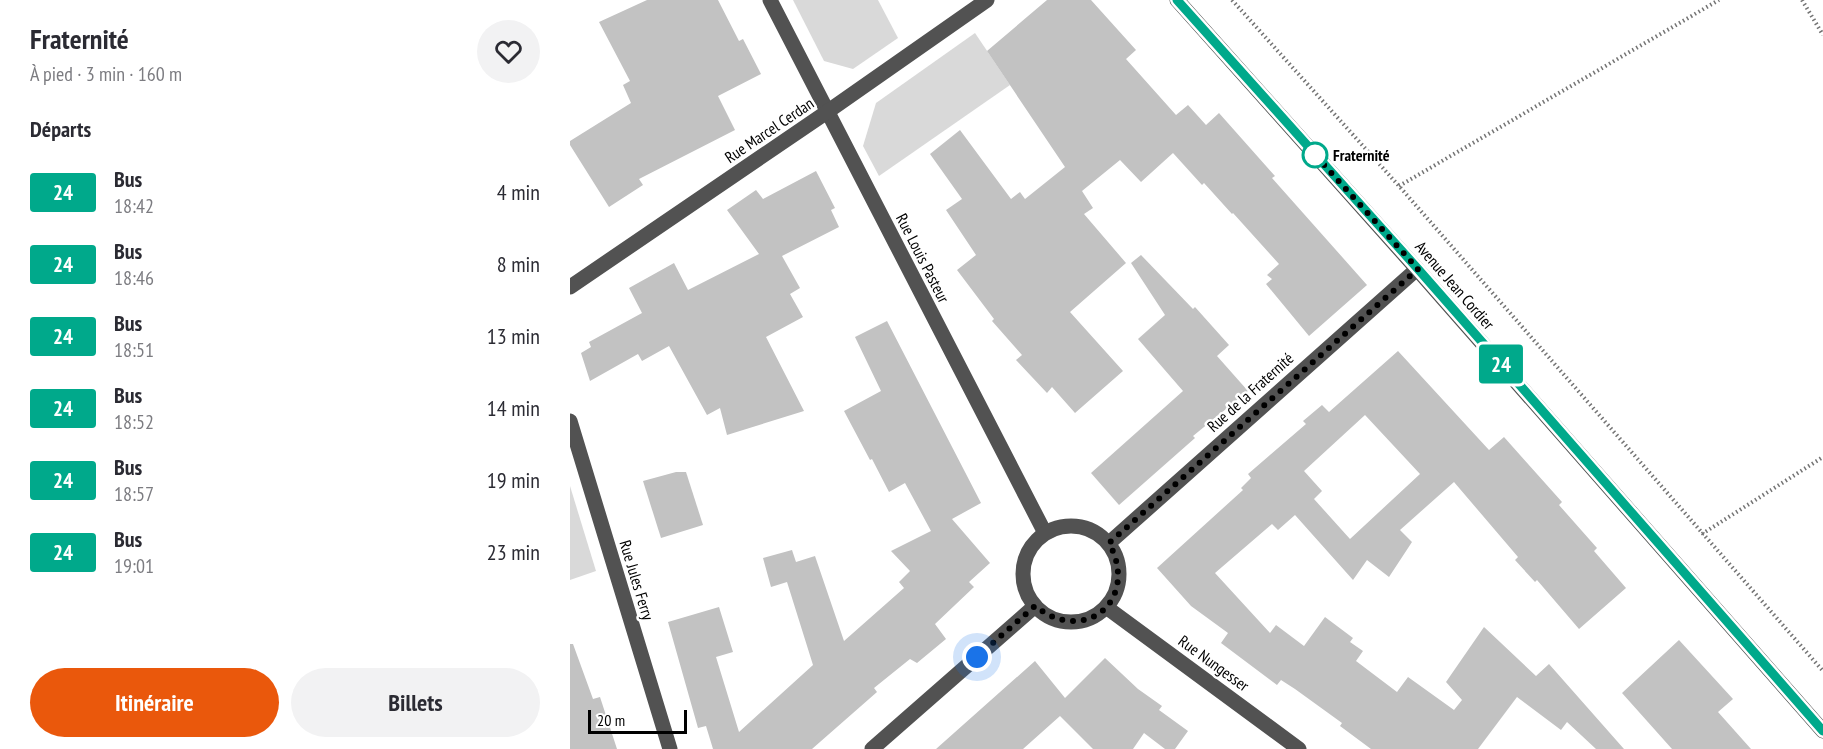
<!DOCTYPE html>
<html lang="fr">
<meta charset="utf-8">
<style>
:root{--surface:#fff;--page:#f2f2f3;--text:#2b2b33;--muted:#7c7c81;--accent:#ea580c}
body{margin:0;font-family:"PT Sans Narrow",sans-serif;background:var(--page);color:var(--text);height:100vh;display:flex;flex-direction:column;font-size:22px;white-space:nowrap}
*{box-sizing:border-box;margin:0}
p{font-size:20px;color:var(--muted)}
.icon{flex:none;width:33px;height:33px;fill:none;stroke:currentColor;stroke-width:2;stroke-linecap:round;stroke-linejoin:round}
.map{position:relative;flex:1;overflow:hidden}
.panel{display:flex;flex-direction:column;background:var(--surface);width:570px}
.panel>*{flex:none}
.badge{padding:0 12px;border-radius:4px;font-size:21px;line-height:39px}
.scale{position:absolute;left:18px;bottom:15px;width:99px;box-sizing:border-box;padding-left:6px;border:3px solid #000;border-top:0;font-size:16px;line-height:21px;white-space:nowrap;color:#000;-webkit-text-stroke:4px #fff;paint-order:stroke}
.you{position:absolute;width:30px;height:30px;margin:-15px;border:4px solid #fff;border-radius:50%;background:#1a73e8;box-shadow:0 0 0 9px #1a73e833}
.map>.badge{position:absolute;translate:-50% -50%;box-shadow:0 0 0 3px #fff}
h2{padding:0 30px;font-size:22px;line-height:54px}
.round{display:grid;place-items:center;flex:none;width:63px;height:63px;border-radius:32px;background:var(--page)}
.head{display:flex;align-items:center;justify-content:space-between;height:102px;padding:0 30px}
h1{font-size:28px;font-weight:600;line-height:45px}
.cta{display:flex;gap:12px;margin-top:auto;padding:12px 30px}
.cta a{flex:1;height:69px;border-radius:36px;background:var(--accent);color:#fff;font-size:24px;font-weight:600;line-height:69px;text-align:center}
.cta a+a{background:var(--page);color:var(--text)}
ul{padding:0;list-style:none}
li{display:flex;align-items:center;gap:18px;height:72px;padding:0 30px}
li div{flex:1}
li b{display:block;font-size:22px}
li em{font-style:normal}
li .badge{min-width:66px;font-weight:700;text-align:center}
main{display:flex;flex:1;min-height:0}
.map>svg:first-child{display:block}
.green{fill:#d9d9d9}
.building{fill:#c2c2c2;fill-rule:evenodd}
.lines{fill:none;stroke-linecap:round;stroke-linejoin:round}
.path{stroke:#747474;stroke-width:4;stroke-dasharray:1.5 3;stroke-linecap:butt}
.minor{stroke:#525252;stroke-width:15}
.line-casing{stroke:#fff;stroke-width:14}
.line{stroke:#00a98b;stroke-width:9}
.walk{stroke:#000;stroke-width:6;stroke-dasharray:0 10.8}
.stop-dot{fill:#fff;stroke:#00a98b;stroke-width:3}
.labels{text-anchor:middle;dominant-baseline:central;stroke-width:5;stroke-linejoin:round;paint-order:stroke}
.street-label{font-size:16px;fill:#000;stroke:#fff}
.stop-label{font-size:16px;font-weight:bold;fill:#000;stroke:#fff;text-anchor:start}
</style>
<main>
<section class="panel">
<div class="head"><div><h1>Fraternité</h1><p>À pied · 3 min · 160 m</p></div><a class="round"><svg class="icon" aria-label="heart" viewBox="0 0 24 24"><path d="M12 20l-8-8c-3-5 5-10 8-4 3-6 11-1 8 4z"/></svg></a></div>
<h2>Départs</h2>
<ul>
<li><span class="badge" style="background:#00a98b;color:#fff">24</span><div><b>Bus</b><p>18:42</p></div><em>4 min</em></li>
<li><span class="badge" style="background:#00a98b;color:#fff">24</span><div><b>Bus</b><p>18:46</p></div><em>8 min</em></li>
<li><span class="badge" style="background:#00a98b;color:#fff">24</span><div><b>Bus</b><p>18:51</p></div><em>13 min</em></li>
<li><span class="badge" style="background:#00a98b;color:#fff">24</span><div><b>Bus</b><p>18:52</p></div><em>14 min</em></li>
<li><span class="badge" style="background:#00a98b;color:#fff">24</span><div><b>Bus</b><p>18:57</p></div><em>19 min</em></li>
<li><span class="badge" style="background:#00a98b;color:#fff">24</span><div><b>Bus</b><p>19:01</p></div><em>23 min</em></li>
</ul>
<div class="cta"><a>Itinéraire</a><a>Billets</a></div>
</section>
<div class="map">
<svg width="1253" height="749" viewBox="0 0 1253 749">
<rect width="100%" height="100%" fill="#fff"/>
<g class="green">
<path d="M223,0h85l20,38 -45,31 -29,-8z"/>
<path d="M405,33l35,52 -131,91 -16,-30 13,-43z"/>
<path d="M0,486l26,85 -26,9z"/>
</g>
<g class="building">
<path d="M77,0h71l21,41 4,-2 18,35 -43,22 17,34 -96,49 4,6 -34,22 -39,-62v-4l61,-38 -8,-18 7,-4 -31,-59z"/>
<path d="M477,0h44l45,50 -10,9 50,56 12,-10 18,20 13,-12 56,63 -3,2 95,107 -58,51 -43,-52 6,-5 -5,-4 12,-11 -46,-51 -1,1 -28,-31 -2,2 -29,-32 -32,29 -21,-22 -38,31 11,17 -9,6 42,49 -56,49 53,59 -48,42 -23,-26 -5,6 -31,-33 6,-5 -30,-34 2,-2 -37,-49 19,-15 -30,-45 16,-11 -32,-45 30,-24 51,69 9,-7 5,7 40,-32 -78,-116z"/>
<path d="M246,171l19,37 -4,2 8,17 -57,29 18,32 -10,6 13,23 -37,20 38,74 -77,24 -7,-27 -13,7 -38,-69 -27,15 -4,-7 -48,27 -9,-28 10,-6 -2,-5 53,-29 -13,-25 45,-25 14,27 71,-36 -32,-44 29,-20 7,9z"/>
<path d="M571,255l52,54 2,-2 34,38 -12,11 31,35 -55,45 2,2 -76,67 -28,-32 92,-82 -45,-52 27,-24 -34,-52z"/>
<path d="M317,321l94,182 -29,16 38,44 -21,19 5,5 -39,37 11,15 -29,24 -7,-4 -36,29 3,4 -65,57h-99l-7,-23 -8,2 -30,-106 51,-15 14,45 -17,5 23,75 74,-67 -26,-83 -16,5 -8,-29 29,-8 4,12 19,-6 29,85 60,-53 -5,-6 11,-11 -19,-20 40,-20 -26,-48 -16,9 -17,-33 -2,1 -26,-49 37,-20 -26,-54z"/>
<path d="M828,351l91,99 15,-13 58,65 -3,3 38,43 -3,3 32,37 -47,41 -42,-49 -2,2 -20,-22 3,-3 -64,-75 -54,48 12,12 -23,35 -22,-17 -14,20 -58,-65 -17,15 -6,-6 -57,49 55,60 6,-8 28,21 21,-29 28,21 -3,4 13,9 -7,10 41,31 11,-15 46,33 8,-10 -16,-18 38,-55 52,49 13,-12 75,85h-28l-29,-27 -6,8 -44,-33 -39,52h-107l-31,-23 2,-3 -47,-34 -14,-9 -4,5 -56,-42 7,-10 -37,-27 -34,-38 86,-78 -2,-2 10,-10 -3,-4 58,-50 -3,-3 19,-16 7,7zM795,415l55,59 -70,65 -36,-40 8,-8 -18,-20z"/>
<path d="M106,472h10l17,53 -42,13 -18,-57z"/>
<path d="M1109,640l54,59 -15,13 33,37h-79l-50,-56z"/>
<path d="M0,644h3l20,55 7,-2 17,52h-47z"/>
<path d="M535,658l33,31 24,17 -3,4 29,21 -13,18h-10l-21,-16 -11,16h-40l-33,-33 -37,33h-87l99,-88 30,37z"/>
</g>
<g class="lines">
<g class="path">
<path d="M662,0l167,186 424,485"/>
<path d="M1232,0l21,35"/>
<path d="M829,186l320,-186"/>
<path d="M1132,534l121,-77"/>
</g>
<g class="minor">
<path d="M200,0l275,533"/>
<path d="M607,0l240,269 406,462"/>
<path d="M0,287l257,-175 160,-112"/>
<path d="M0,421l100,328"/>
<circle cx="501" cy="574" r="48"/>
<path d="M539,543l308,-274"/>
<path d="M536,607l193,142"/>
<path d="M302,749l163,-143"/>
</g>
</g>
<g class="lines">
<g class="line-casing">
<path id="line" d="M607,0l241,269 405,462"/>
</g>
<use href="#line" class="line"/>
<path class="walk" d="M407,657l58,-51c50,40 105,-6 74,-63l309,-274 -110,-122 7,8"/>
</g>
<circle class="stop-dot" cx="745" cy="155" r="12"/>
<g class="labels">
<g class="street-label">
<text transform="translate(199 130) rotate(-34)">Rue Marcel Cerdan</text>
<text transform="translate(353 258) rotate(63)">Rue Louis Pasteur</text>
<text transform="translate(885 285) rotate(49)">Avenue Jean Cordier</text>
<text transform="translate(680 392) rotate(-42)">Rue de la Fraternité</text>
<text transform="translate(67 580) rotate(73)">Rue Jules Ferry</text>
<text transform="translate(644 663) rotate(36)">Rue Nungesser</text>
</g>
<g class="stop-label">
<text x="763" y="155">Fraternité</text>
</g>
</g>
</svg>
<div class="scale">20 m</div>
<div class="you" style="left:407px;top:657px"></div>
<b class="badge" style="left:931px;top:364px;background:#00a98b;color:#fff">24</b>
</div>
</main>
